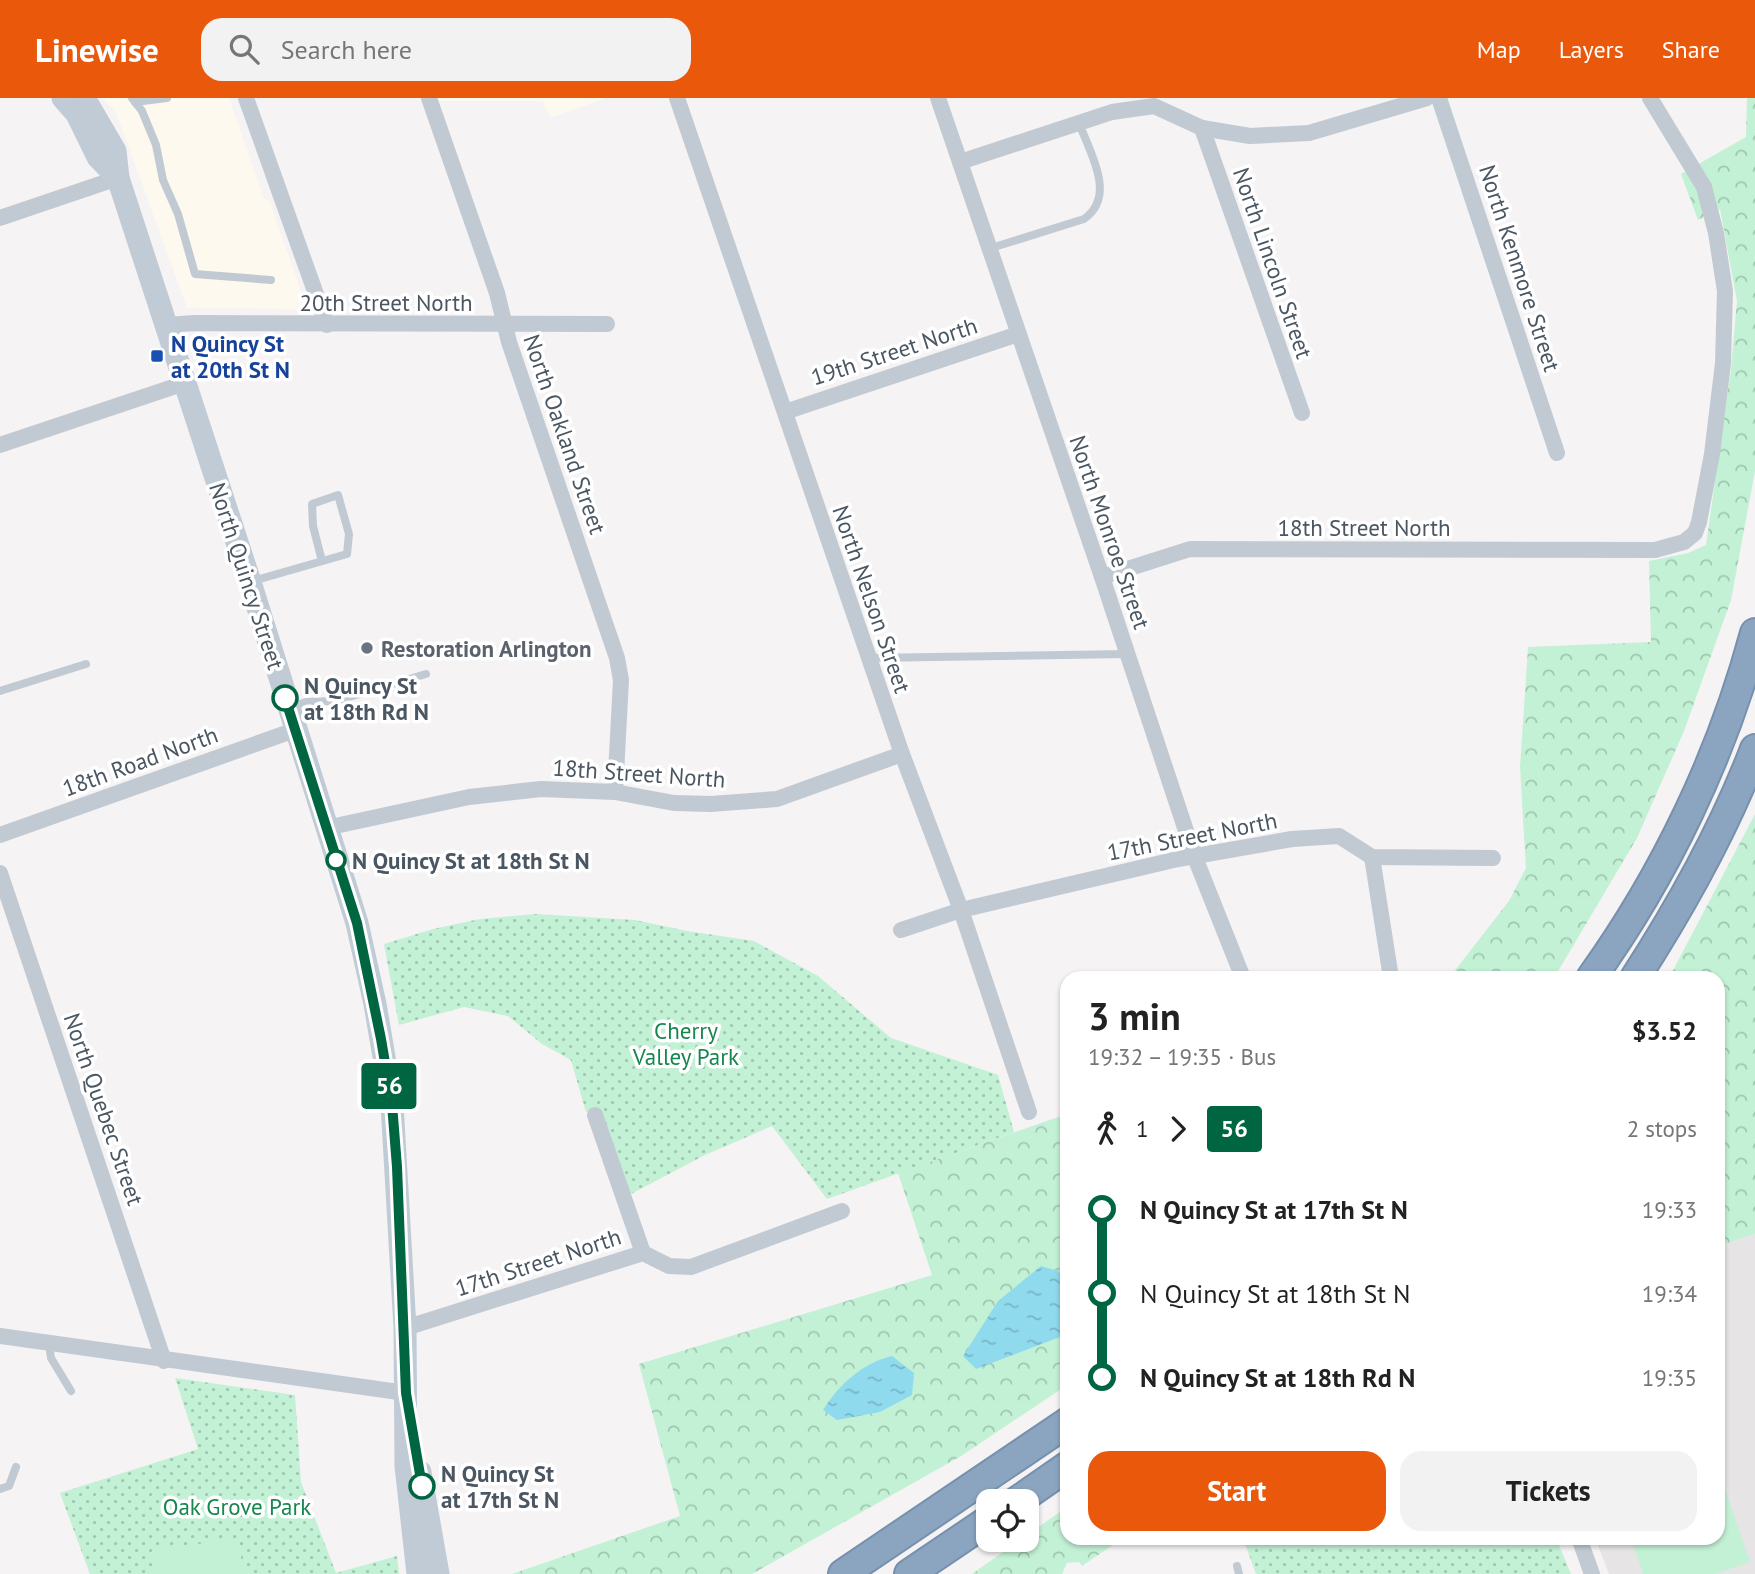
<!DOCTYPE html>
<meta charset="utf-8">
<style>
:root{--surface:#fff;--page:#f2f2f2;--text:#222;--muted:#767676;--accent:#ea580c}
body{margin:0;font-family:"PT Sans",sans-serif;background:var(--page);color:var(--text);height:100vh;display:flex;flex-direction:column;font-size:26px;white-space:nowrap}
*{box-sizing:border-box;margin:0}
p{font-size:23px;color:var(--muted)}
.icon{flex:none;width:38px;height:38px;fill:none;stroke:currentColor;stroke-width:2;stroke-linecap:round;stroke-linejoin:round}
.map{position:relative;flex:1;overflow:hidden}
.side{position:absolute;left:1060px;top:873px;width:665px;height:574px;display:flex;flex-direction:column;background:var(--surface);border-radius:21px;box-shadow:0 2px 5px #0004}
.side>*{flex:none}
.badge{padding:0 14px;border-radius:5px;font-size:24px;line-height:46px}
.buttons{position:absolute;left:976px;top:1391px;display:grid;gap:14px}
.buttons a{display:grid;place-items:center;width:63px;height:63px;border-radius:14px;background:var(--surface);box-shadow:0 2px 5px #0004;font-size:35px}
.map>.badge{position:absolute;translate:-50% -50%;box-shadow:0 0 0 4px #fff}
.legs{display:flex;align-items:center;gap:10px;height:77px;padding:0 28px;font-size:23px}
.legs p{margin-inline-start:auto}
.headline{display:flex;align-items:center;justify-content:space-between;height:119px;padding:0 28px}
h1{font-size:38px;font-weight:600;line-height:52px}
.cta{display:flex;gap:14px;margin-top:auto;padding:14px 28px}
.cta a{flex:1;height:80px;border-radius:21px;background:var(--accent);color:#fff;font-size:28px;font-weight:600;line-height:80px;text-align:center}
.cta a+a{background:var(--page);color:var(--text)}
ul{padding:0 28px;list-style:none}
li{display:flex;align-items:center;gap:24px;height:84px;font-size:26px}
li i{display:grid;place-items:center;width:10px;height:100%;margin:0 9px;background:currentColor}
li i::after{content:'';width:18px;height:18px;margin:-9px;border:5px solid;border-radius:50%;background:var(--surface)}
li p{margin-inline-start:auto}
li:first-child i{background:linear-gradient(#0000 50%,currentColor 0)}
li:last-child i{background:linear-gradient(currentColor 50%,#0000 0)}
header{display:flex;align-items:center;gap:42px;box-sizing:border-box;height:98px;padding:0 35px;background:var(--accent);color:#fff}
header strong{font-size:33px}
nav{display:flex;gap:38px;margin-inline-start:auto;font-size:24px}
.search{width:490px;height:63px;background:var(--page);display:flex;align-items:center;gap:18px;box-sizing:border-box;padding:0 24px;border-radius:21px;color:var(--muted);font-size:26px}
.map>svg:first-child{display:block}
.commercial{fill:#fdf9ef}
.education{fill:#e6e4e5}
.forest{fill:url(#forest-crowns)}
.park{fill:url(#park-dots)}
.pitch{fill:#c3f1d5}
.water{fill:url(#water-ripples)}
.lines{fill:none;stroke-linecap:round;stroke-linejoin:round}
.motorway-casing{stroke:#7690ad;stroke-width:32}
.service{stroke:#c1cad2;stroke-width:8}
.minor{stroke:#c1cad2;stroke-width:16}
.secondary{stroke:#c1cbd6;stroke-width:23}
.motorway{stroke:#8ba5c1;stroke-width:28}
.line-1-casing{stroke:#fff;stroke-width:16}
.line-1{stroke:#006641;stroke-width:10}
.transit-dot{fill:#1a4fb4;stroke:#fff;stroke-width:2.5}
.worship-dot{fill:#6b7280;stroke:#fff;stroke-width:2.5}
.stop-1-dot{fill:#fff;stroke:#006641;stroke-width:3.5}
.labels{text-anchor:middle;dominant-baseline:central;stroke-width:7;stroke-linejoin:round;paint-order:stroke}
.street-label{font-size:23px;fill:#4a5661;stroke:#fff}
.transit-label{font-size:23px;font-weight:bold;fill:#164399;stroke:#fff;text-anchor:start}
.worship-label{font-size:23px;font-weight:bold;fill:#5b616d;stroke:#fff;text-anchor:start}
.stop-label{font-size:23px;font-weight:bold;fill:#4a5661;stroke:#fff;text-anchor:start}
.park-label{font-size:23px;fill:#17864f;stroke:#fff}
</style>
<header>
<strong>Linewise</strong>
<div class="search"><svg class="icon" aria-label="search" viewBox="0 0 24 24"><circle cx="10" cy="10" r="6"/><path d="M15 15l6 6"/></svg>Search here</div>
<nav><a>Map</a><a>Layers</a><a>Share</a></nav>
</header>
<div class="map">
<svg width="1755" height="1476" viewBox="0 0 1755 1476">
<defs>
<pattern id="forest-crowns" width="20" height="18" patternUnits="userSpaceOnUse" patternTransform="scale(1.75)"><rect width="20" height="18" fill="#c3f1d5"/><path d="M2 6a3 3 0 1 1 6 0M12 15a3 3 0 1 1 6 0" fill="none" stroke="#a0c6b0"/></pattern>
<pattern id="park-dots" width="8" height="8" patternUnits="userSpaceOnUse" patternTransform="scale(1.75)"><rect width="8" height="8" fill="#c3f1d5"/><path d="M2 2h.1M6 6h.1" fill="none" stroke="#a0c6b0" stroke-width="1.8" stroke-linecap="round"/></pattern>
<pattern id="water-ripples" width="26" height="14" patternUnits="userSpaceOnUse" patternTransform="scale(1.75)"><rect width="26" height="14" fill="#90daee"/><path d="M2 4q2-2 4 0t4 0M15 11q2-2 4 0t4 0" fill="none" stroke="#78b4c4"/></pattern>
</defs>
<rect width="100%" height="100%" fill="#f5f3f3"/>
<g class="commercial">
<path d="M102,0h127l35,101 5,1 38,109 -120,-1 -71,-196z"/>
<path d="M436,0h170l-56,20 -7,-17h-106z"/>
</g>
<path class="education" d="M1755,1136v340h-146l-14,-36h123l1,-292z"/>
<g class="forest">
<path d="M1747,0h8v373l-24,129 -47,131 -47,107 -83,140h-105l60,-77 17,-33 -6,-101 8,-120 123,-5 -2,-81 39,-8 18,-8 25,-176 6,-68 -17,-92 -22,11 -17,-46 65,-37z"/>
<path d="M1755,716v420l-36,12 -1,-268h-49z"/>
<path d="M1067,1016v271l-106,71 -209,118h-240l168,-58 -41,-152 293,-89 -34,-102z"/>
<path d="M1067,1409l1,31h55l-41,28 -3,-4 -12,1 -5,11h-90l48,-34h7v-5z"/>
</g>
<g class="park">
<path d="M535,816l100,6 52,11 67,10 64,35 73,62 107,37 16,57 -187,67 -55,-73 -67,29 -76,40 -31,-85 -12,2 -15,-52 -29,-16 -34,-28 -44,-9 -65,18 -15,-81 49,-15 47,-10z"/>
<path d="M175,1280l120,17 6,87 35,91 61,-17 2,18h-309l-30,-81 138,-44z"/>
<path d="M1243,1440h313l15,36h-315z"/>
</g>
<g class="pitch">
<path d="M1724,1388l26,76 -35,12h-72l-12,-36h87l1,-50z"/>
<path d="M238,1440l6,36h-88l-4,-23z"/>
</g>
<g class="water">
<path d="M1041,1168l17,5 9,11v48l-7,7 -84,32 -13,-13 35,-55z"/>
<path d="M892,1258l22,17 -2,22 -32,17 -43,8 -14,-10c16,-26 40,-47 69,-54z"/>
</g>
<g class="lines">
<g class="motorway-casing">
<g id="motorway">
<path d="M1591,880c74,-103 131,-222 164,-345"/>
<path d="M1635,880c47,-73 89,-148 120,-229"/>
<path d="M1016,1404l52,-36"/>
<path d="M843,1476l225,-152"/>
<path d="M909,1476l80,-54"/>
</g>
</g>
<g class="service">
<path d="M132,0l10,13 14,34 7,35 15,34 17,60 76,6"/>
<path d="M135,4l32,-4"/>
<path d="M991,150l93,-29c33,-23 6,-66 -5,-96"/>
<path d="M253,483l94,-27 2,-20 -11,-39 -26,9 1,22 9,35"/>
<path d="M868,560l259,-4"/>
<path d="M0,593l86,-27"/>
<path d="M291,609l15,-5 30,-1 90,-27"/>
<path d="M49,1246l2,14 20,33"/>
<path d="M0,1391l9,-3 7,-19"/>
<path d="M1237,1468l2,8"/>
</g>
<g class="minor">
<path d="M246,0l81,227"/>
<path d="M429,0l68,195 12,49 108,316 4,22 -6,112"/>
<path d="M677,0l225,656 59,156 68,202"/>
<path d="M938,0l164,479 92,278 49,123"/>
<path d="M1439,0l118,355"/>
<path d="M1202,30l100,285"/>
<path d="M960,64l152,-50 42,-6 48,22 48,8 59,-3 118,-35"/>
<path d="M0,120l118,-40"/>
<path d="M166,227l29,-2 412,1"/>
<path d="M785,314l233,-78"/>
<path d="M0,347l185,-62"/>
<path d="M1102,479l88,-28 465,1 29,-8 11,-9 4,-11 13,-68 11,-91 2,-72 -9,-58 -12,-46 -54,-89"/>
<path d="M326,730l143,-31 72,-8 74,3 59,11 37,1 66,-5 125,-45"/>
<path d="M0,737l295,-105"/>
<path d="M1372,759l19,121"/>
<path d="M0,775l164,488"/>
<path d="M901,832l60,-20 217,-51 114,-20 47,-3 33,21 121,1"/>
<path d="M595,1017l48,138"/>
<path d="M405,1230l238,-75 26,13 22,1 151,-56"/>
<path d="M0,1238l406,57"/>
<path d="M1579,1440l13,36"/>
</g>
<g class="secondary">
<path d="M63,0l14,16 21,43 20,21"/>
<path d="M84,0l31,53 3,27 132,404 107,341 18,81 17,100 13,224 1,138 12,108"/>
<path d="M420,1374l18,102"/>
</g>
<use href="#motorway" class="motorway"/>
</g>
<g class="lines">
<g class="line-1-casing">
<path id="line-1" d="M285,600l72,225 24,116 11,65 5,63 9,226 16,93"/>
</g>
<use href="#line-1" class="line-1"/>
</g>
<rect class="transit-dot" x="150" y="251" width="14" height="14" rx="3.5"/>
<circle class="worship-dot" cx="367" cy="550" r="7"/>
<g class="stop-1-dot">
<circle cx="285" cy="600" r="12"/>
<circle cx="336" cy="762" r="9"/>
<circle cx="422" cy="1388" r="12"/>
</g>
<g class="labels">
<g class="street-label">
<text transform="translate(1273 165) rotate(71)">North Lincoln Street</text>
<text transform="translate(1520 170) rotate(72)">North Kenmore Street</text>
<text x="386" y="204">20th Street North</text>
<text transform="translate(894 253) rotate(-18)">19th Street North</text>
<text transform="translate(565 336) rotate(71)">North Oakland Street</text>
<text x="1364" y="429">18th Street North</text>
<text transform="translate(1110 434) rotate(71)">North Monroe Street</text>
<text transform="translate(247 478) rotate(72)">North Quincy Street</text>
<text transform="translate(872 501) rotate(71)">North Nelson Street</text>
<text transform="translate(140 663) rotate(-20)">18th Road North</text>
<text transform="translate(639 675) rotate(4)">18th Street North</text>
<text transform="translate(1192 738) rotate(-11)">17th Street North</text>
<text transform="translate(104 1011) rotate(71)">North Quebec Street</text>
<text transform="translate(538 1164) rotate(-18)">17th Street North</text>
</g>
<g class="transit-label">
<text x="171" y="245">N Quincy St<tspan x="171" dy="26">at 20th St N</tspan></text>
</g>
<g class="worship-label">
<text x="381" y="550">Restoration Arlington</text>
</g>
<g class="stop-label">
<text x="304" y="587">N Quincy St<tspan x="304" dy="26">at 18th Rd N</tspan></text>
<text x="352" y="762">N Quincy St at 18th St N</text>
<text x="441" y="1375">N Quincy St<tspan x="441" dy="26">at 17th St N</tspan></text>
</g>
<g class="park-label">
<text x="686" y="932">Cherry<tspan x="686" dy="26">Valley Park</tspan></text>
<text x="237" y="1408">Oak Grove Park</text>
</g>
</g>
</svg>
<div class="buttons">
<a><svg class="icon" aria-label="locate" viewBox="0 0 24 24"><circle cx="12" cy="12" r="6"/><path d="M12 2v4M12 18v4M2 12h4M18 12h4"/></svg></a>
</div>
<b class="badge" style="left:389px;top:988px;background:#006641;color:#fff">56</b>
<section class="side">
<div class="headline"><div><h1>3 min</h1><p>19:32 – 19:35 · Bus</p></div><b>$3.52</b></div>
<div class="legs"><svg class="icon" aria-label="walk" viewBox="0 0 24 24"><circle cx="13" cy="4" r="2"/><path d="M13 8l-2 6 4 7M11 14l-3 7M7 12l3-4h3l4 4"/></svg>1<svg class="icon" aria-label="forward" viewBox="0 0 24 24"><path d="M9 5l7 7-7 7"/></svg><b class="badge" style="background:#006641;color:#fff">56</b><p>2 stops</p></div>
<ul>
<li><i style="color:#006641"></i><b>N Quincy St at 17th St N</b><p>19:33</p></li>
<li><i style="color:#006641"></i><span>N Quincy St at 18th St N</span><p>19:34</p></li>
<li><i style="color:#006641"></i><b>N Quincy St at 18th Rd N</b><p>19:35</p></li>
</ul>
<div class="cta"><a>Start</a><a>Tickets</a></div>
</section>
</div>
